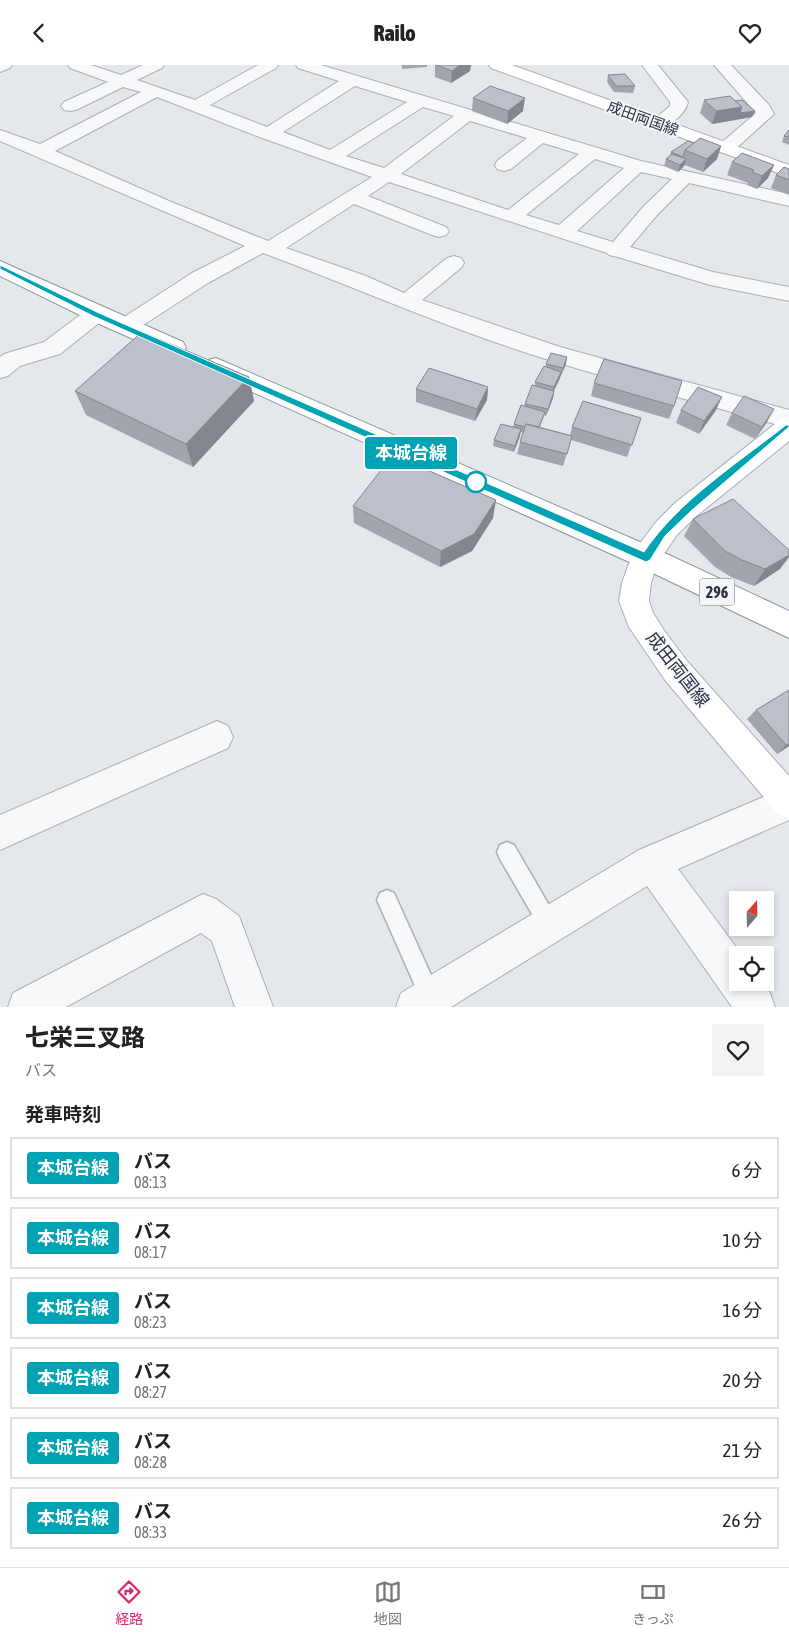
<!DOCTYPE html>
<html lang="ja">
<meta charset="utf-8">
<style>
:root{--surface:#fff;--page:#f2f2f2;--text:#222;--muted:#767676;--line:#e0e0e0;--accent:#db2777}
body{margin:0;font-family:"Asap Condensed","Noto Sans JP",sans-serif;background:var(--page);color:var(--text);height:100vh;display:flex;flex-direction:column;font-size:19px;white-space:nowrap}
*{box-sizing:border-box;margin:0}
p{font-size:16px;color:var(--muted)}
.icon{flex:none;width:28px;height:28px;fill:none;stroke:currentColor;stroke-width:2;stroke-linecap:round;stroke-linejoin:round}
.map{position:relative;height:942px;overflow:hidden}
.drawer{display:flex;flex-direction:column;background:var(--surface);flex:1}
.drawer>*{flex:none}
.badge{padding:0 10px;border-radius:4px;font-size:18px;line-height:32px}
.needle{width:32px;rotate:20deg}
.fabs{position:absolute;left:729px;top:826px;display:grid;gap:10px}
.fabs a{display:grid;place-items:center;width:45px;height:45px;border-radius:0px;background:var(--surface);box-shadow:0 2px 8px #0003;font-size:25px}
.map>.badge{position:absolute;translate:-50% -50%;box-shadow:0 0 0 2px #fff}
h2{padding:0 25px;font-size:19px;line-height:45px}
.round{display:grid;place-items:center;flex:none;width:52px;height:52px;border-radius:0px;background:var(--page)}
.headline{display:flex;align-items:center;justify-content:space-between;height:85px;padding:0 25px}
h1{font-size:24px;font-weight:800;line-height:38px}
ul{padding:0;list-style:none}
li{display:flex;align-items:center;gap:15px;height:62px;margin:0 10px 8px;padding:0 15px;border:2px solid var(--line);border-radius:0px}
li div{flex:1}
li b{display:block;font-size:19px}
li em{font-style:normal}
li .badge{min-width:55px;font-weight:700;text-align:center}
header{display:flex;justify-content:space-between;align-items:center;height:65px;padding:0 25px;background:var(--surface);font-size:22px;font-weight:800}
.menu{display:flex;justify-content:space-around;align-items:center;height:70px;border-top:1px solid var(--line);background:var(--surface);font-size:14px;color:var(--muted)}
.menu a{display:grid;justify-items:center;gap:2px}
.menu .on{color:var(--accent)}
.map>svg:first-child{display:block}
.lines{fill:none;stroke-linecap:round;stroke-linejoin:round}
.service-casing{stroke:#a9aeb7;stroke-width:3}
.minor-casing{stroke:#a9aeb7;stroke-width:2}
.secondary-casing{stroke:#a9aeb7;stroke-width:2}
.trunk-casing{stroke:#8b94a3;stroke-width:2}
.service{fill:#f7f8fa;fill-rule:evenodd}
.minor{fill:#f7f8fa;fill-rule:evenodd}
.secondary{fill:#fff;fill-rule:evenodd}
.trunk{fill:#fff;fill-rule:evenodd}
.wall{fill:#a1a5ae}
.shaded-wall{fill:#83868d}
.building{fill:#bbc0ca;stroke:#83868d}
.line{fill:#00a3b4;stroke:#fff}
.stop-dot{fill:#fff;stroke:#00a3b4;stroke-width:2.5}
.labels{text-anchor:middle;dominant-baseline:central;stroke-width:4;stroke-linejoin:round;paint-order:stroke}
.far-street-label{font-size:15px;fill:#2b3445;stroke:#f4f6f9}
.shield{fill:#f4f6f9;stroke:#676e7b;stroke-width:1}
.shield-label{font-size:16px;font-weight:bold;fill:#2b3445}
.street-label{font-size:18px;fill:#2b3445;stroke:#f4f6f9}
</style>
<header><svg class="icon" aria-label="back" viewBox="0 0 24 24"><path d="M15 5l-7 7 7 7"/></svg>Railo<svg class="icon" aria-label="heart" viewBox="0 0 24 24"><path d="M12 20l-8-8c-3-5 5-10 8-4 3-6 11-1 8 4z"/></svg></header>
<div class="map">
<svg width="789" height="942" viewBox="0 0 789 942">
<rect width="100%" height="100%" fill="#e4e7ec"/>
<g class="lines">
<g class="service-casing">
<g id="service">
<path d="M507,777l7,3 43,74 3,7 -3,7 -7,3 -7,-3 -43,-74 -3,-7 3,-7z"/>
<path d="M387,825l7,3 47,104 -4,7 -6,3 -8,-3 -46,-104 3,-7z"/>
</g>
</g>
<g class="minor-casing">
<g id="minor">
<path d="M0,0h12l-2,3 -10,4z"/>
<path d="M68,0h23l30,10 22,-10h21l-2,3 -25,12 58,20 63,-35h20l-2,3 -66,37 57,22 72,-46 -41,-13 -2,-3h25l320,96 148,33v12l-100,-23 -31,31 -28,33 83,25 76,15v14l-79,-16 -92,-28 -9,-2 -2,-2 -218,-71 -21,14 78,31 3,4 -3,4 -7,2 -7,-2 -78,-31 -68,44 80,28 38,17 43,-35 7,-2 7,2 3,5 -3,5 -39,32 138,47 229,63v18c-81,-23 -163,-44 -243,-69 -97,-30 -189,-71 -283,-106l-55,30 -74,48 -8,2 -8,-2 -3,-5 3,-5 74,-48 53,-27 -245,-105v-11l40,14 101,-52 -18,-5 -47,23 -6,1 -6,-1 -3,-4 3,-4 44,-20 -38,-14zM355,21l52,16 -77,48 -47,-18zM157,32l105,41 110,39 -104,64 -99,-40 -114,-50zM423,42l31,9 -70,52 -38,-12zM470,56l57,17 -30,23 -2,4 2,4 7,2 7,-2 32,-26 36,11 -71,56 -107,-36zM595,94l29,9 -65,57 -33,-10zM641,107l31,7 -28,27 -31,36 -36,-11z"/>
<path d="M642,0h16l30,37c-3,14 -22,28 -35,25l-3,-4 20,-17v-4z"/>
<path d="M714,0h17l38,40 5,9 -42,38 -6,1 -6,-1 -3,-4 3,-4 36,-31z"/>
<path d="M96,242l8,2 3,5 -3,5 -44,35 -40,12 -12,10 -8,2v-21l4,-3 40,-12 44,-33z"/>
<path d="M217,656l11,5 5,11 -5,11 -228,102v-35z"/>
<path d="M789,721v34l-111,49 64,86h-4v28h24l8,10 5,14h-43l-85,-121 -196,121h-55l5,-14 238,-143z"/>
<path d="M203,829l13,5 23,17 34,91h-38l-23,-66 -11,-8 -135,74h-58l5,-14z"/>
</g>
</g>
<g class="secondary-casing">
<g id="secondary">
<path d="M489,0h23l277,100v12l-298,-109z"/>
<path d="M789,353v23l-95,77 -18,18 -20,30 -5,17 -2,18 4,12 12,19 22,29 102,115v42l-12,-5 -112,-133 -36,-53 -10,-26 3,-18 6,-17 13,-24 16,-21 18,-18 105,-83z"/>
</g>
</g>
<g class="trunk-casing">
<g id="trunk">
<path d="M0,196l183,81 3,6 -3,6 -8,2 -8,-2 -79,-35 -88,-43z"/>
<path d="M216,293l440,191 133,62v27l-153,-73 -428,-193 -4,-6 4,-6z"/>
</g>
</g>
<use href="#service" class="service"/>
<use href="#minor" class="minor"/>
<use href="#secondary" class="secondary"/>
<use href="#trunk" class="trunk"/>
</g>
<g class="wall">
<path d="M402,0h25v2l-25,2z"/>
<path d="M435,0h36l-1,6 -19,12 -16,-6z"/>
<path d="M608,10l27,11 -2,7 -19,-1 -7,-10z"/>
<path d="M473,33l50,13 -16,13 -35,-13z"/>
<path d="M704,35l48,17 -40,7 -12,-11z"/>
<path d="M789,65v15l-7,-3 2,-6z"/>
<path d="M694,78l27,3 -4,13 -14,13 -18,-7 -7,7 -14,-6 2,-7 4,-3 1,-4z"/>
<path d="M732,97l42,3 -6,13 -11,11 -10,-4 1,-2 -21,-8z"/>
<path d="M789,104v26l-18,-7 5,-13z"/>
<path d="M546,299h20l-6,14 -6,13 -1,7 -7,18 -2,-1 -4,12 30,8 2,-8 69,-9 -14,39 -56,-17 -8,26 -46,-12 3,-12 3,-9 -2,-1 -7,20 -21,-6 1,-6 19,-13 1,-3 10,-18 1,-2 10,-18v-4l11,-15z"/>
<path d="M249,312l5,24 -61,66 -107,-52 -11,-24z"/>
<path d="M594,318l80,23 -5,13 -78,-23z"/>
<path d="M488,322l-1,13 -12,21 -59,-19v-13z"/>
<path d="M681,345h35l-17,24 -23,-11z"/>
<path d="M732,348l35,9 -12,17 -29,-14z"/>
<path d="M353,441l140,12 -21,33 -32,16 -86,-44z"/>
<path d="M693,454l87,50 -26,17 -23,-9 -16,-10 -31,-31z"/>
<path d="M756,645l33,36 -12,8 -30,-35z"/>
</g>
<g class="shaded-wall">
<path d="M460,0h11l-1,6 -19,12 1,-12z"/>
<path d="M525,33l-2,13 -16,13 1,-13z"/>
<path d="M742,42l13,4 -3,6 -40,7 4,-13z"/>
<path d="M721,81l-4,13 -14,13 4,-13z"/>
<path d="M686,94l-2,7 -6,6 2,-7z"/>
<path d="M774,100l-6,13 -11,11 5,-13z"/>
<path d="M567,292l-1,7 -5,11 2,-7z"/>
<path d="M561,307l-1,6 -8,16 2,-7z"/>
<path d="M249,312l5,24 -61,66 -7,-23z"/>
<path d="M488,322l-1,13 -12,21 2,-12z"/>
<path d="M554,326l-1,7 -7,18 2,-7z"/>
<path d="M722,332l-6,13 -17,24 5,-13z"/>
<path d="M774,344l-7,13 -12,17 7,-12z"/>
<path d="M521,364l-1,7 -6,16 1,-6z"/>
<path d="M496,435l-3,18 -21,33 -32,16 1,-16z"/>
<path d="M789,490v2l-9,12 -26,17 11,-17z"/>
<path d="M789,679v2l-12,8 9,-9z"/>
</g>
<g class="building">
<path d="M436,0h24l-8,6z"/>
<path d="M625,9l10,12h-19l-8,-11z"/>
<path d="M490,21l35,12 -17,13 -35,-13z"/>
<path d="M730,31l12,11 -26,4 -12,-11z"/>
<path d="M742,35l13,11 -15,2 2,-6 -7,-6z"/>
<path d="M789,65v7l-5,-1z"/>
<path d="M700,73l21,8 -14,13 -22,-9z"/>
<path d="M688,76l6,2 -9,7 -2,7 -12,-5z"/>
<path d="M742,88l32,12 -12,11 -10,-4 2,-2 -22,-8z"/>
<path d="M672,89l14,5 -6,6 -14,-6z"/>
<path d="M784,102l5,2v11l-13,-5z"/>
<path d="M142,267l107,45 -63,67 -111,-53z"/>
<path d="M551,288l16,4 -4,11 -17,-4z"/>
<path d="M604,294l78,22 -8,25 -80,-23z"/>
<path d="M544,301l17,6 -7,15 -19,-5z"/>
<path d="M429,303l59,19 -11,22 -61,-20z"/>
<path d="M532,320l22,6 -6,18 -23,-5z"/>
<path d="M698,322l24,10 -18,24 -23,-11z"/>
<path d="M744,331l30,13 -12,18 -30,-14z"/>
<path d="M583,336l58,17 -9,27 -60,-18z"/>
<path d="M521,340l24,7 -6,15 -13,-3 -1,3 -11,-3z"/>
<path d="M501,359l20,5 -6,17 -21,-6z"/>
<path d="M526,359l46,12 -5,18 -47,-12z"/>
<path d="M393,390l103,45 -22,34 -33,17 -88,-45z"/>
<path d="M733,434l56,51v5l-24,14 -23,-9 -17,-9 -32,-32z"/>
<path d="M789,625v54l-3,1 -30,-35z"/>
</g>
<path class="line" d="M0,200l99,48 545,239c35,-52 94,-89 142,-127h3v2l-97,83 -27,26 -15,24 -4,2 -553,-246 -93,-47z"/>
<circle class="stop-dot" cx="476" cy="417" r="10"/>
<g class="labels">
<g class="far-street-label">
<text transform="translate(643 53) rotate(20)">成田両国線</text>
</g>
<rect class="shield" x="699.5" y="513.5" width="35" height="27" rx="4"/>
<g class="shield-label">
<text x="717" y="527">296</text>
</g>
<g class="street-label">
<text transform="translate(678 604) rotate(52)">成田両国線</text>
</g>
</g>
</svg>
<div class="fabs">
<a><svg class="needle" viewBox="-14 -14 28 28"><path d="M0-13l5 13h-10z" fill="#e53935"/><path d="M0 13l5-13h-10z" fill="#767676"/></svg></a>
<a><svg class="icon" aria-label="locate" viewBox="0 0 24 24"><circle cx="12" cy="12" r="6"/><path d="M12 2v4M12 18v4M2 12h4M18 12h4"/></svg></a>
</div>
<b class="badge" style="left:411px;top:388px;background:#00a3b4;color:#fff">本城台線</b>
</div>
<section class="drawer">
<div class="headline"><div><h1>七栄三叉路</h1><p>バス</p></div><a class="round"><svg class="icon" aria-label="heart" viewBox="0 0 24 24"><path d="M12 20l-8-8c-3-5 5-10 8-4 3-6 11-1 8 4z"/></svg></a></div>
<h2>発車時刻</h2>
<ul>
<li><span class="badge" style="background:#00a3b4;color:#fff">本城台線</span><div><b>バス</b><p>08:13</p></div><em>6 分</em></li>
<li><span class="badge" style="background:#00a3b4;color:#fff">本城台線</span><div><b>バス</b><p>08:17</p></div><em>10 分</em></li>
<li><span class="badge" style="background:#00a3b4;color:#fff">本城台線</span><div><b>バス</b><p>08:23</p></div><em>16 分</em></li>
<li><span class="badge" style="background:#00a3b4;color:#fff">本城台線</span><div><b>バス</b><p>08:27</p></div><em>20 分</em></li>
<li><span class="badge" style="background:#00a3b4;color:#fff">本城台線</span><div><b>バス</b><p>08:28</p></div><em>21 分</em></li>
<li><span class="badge" style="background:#00a3b4;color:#fff">本城台線</span><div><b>バス</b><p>08:33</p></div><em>26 分</em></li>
</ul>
</section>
<nav class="menu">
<a class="on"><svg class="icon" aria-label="directions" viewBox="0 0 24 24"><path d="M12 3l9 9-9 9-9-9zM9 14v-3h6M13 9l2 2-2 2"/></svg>経路</a>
<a><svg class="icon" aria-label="map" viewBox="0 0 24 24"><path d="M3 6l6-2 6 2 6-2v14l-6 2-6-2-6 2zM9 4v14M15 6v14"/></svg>地図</a>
<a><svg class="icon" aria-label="tickets" viewBox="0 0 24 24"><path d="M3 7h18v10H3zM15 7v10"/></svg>きっぷ</a>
</nav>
